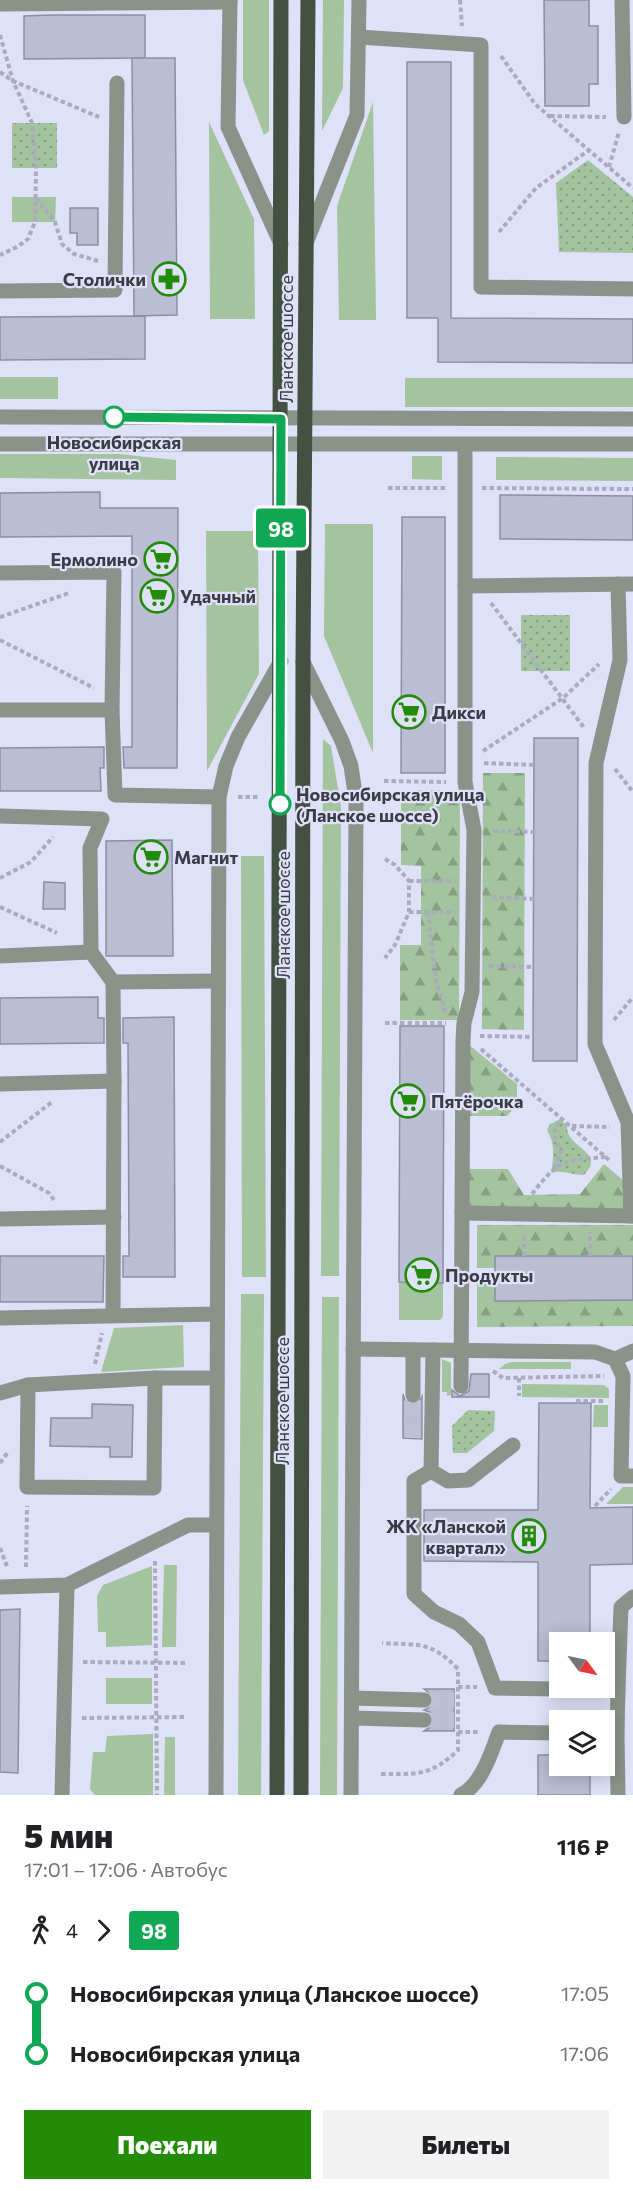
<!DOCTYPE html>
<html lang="ru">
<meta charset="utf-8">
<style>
:root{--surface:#fff;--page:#f2f2f2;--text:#202124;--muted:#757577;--accent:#228b07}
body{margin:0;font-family:Commissioner,sans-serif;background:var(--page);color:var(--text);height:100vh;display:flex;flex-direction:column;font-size:22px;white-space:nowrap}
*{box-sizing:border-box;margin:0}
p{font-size:20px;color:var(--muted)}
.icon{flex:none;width:33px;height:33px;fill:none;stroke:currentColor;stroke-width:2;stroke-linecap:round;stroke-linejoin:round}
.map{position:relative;height:1795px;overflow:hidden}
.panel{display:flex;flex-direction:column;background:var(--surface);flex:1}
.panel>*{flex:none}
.badge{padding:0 12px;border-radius:4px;font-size:21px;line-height:39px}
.needle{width:39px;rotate:123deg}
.tools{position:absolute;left:549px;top:1632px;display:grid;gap:12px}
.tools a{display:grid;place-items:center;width:66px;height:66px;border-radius:0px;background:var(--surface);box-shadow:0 3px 15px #0003;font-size:30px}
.map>.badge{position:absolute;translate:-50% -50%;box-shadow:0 0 0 3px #fff}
.legs{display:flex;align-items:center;gap:9px;height:66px;padding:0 24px;font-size:20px}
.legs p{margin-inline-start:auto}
.summary{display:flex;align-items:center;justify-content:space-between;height:102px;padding:0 24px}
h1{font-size:33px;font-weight:800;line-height:45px}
.primary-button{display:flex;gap:12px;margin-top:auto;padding:12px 24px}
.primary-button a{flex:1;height:69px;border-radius:0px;background:var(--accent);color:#fff;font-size:24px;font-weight:800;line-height:69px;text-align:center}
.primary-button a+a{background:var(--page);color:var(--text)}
ul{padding:0 24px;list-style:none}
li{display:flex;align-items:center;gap:21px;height:60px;font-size:22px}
li i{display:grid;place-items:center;width:9px;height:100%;margin:0 8px;background:currentColor}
li i::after{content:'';width:15px;height:15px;margin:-8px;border:4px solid;border-radius:50%;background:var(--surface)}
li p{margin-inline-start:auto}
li:first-child i{background:linear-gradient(#0000 50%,currentColor 0)}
li:last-child i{background:linear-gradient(currentColor 50%,#0000 0)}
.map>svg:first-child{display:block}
.grass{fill:#a4c39f}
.forest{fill:url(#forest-firs)}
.park{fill:url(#park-dots)}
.building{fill:#babdd3;stroke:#8c8ea4;stroke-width:1.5}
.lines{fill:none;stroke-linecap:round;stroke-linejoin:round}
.minor-tunnel{stroke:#bec0d4;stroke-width:15;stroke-dasharray:15 8;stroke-linecap:butt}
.path{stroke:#aaabbe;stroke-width:4;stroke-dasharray:4.5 3;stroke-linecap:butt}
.minor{stroke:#8b928a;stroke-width:15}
.major{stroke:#445042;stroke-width:15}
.line-1-casing{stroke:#fff;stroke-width:14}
.line-1{stroke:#10a855;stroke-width:9}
.stop-1-dot{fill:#fff;stroke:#10a855;stroke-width:3}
.labels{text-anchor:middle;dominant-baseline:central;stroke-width:4.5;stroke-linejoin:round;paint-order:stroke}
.poi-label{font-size:18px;font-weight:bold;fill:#3b3c45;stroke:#dfe1f8;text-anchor:start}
.street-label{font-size:18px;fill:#3b3c45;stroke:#dfe1f8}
.stop-label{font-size:18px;font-weight:bold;fill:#3b3c45;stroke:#dfe1f8}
</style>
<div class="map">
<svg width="633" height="1795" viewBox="0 0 633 1795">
<defs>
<pattern id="forest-firs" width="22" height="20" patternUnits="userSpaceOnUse" patternTransform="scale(1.5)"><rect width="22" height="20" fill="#a4c39f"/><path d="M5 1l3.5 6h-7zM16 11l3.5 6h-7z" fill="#87a083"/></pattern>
<pattern id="park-dots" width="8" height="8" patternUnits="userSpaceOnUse" patternTransform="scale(1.5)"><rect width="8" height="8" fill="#a4c39f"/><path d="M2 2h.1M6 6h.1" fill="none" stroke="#87a083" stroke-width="1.8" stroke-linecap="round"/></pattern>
</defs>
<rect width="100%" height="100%" fill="#dfe1f8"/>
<g class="grass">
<path d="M243,0h26v131l-5,4 -21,-55z"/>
<path d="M323,0h21l-1,88 -21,43z"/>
<path d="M373,102l3,218h-37l-2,-114z"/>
<path d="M209,122l45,97 1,100h-45z"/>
<path d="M12,197h44l-1,25h-43z"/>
<rect x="0" y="377" width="58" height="22"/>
<rect x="405" y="378" width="228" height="29"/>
<path d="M0,454h118l58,6v20l-176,-2z"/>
<path d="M412,456h30v24l-30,-1z"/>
<path d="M496,457l137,1v23l-137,-1z"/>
<path d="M325,524h48v229l-49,-117z"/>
<path d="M206,531h52l1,143 -52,97z"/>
<path d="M323,739l8,7 10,61 -2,469h-18z"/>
<path d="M241,856h23l2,421h-24z"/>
<path d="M399,1282l44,1v33l-3,4h-41z"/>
<path d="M241,1294h23l-3,501h-23z"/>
<path d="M322,1297h17l-2,498h-17z"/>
<path d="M183,1325l1,42 -83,5 13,-44z"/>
<path d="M442,1359l9,4v32l-4,1v-4h-5z"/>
<path d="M512,1362h59v7h-72l6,-5z"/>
<path d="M522,1384l82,1 5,4v9l-87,-1z"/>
<path d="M594,1405h14v22h-15z"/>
<path d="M623,1487h10v17h-27z"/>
<path d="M164,1565h13l-1,82h-14z"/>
<path d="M152,1566v79l-46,2v-15h-8l-1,-36 6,-11z"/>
<rect x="106" y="1678" width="46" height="26"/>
<path d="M153,1734v61h-58l-5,-6 3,-37h12l2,-16z"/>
<path d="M165,1737h10v58h-11z"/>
</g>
<g class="forest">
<path d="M483,773h42l-1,257 -42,-1z"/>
<path d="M401,790h59l-1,230h-59v-75h21v-79l-20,-1z"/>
<path d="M468,1044l49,40v21l-10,11h-39z"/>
<path d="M604,1164l21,18 -1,30 -156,-3 1,-40h39l16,26 56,-1z"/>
<path d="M477,1225h156v30l-138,1v12h-18z"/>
<path d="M477,1284h18l138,16v26l-156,1z"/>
</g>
<g class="park">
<rect x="12" y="123" width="45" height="45"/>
<path d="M588,160l45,37v56l-74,-1 -3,-69z"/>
<rect x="521" y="615" width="49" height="56"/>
<path d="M560,1119l7,6c-2,24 41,26 17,50 -12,0 -21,-6 -33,-2 3,-15 4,-30 -4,-43l3,-6z"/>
<path d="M468,1410l27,1 -1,20 -27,22h-14l-1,-27z"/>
</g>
<g class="building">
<path d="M544,0h45v26h9v58h-9v22h-44z"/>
<path d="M51,15h94v43l-121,1v-43z"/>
<path d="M132,58h43l2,257 -43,1z"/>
<path d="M407,62h44v256l182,1v44l-195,-1v-44h-31z"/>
<path d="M70,208h28v37h-21v-12h-7z"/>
<path d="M145,316v43l-145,1v-43z"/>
<path d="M100,492v16h78l-1,260h-53l-1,-21h9v-211l-132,1v-44z"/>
<path d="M500,495l133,1v44l-133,-1z"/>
<path d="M402,517h43v256h-44z"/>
<path d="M534,738h44l-1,323h-44z"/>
<path d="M104,747v21h-4l1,23h-101v-43z"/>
<path d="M172,840l1,116h-67v-115z"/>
<path d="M44,882l21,1v26h-22z"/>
<path d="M98,997v21h6v25l-104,1v-46z"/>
<path d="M174,1017l1,260h-52v-21h6l-1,-213h-5v-25z"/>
<path d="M400,1026h44l-1,257 -44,-1z"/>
<path d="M0,1256h104l-1,46h-103z"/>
<path d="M495,1256h138v44l-138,1z"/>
<path d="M471,1374h18v23h-37v-7l8,6 9,-5z"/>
<path d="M403,1394l2,6 7,5 6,-2 4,-7v43l-19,-1z"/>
<path d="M539,1403h52l-1,105 43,-1v57l-43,1v77h-30v19h-22v-99l-114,-1v-51h114z"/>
<path d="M92,1404l41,1 -1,52h-22v-10l-60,-1 1,-28h41z"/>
<path d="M20,1609l-2,164 -18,-1v-162z"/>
<path d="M424,1689h30v42h-30l8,-5 2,-6 -4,-8 -6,-2 8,-4 2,-6 -2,-5z"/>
<path d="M538,1755h22v11h30v29h-52z"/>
</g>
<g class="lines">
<g class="minor-tunnel">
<path d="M412,1438l1,-43"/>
<path d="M424,1700h30"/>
<path d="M424,1720h30"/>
</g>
<g class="path">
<path d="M460,0l2,26"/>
<path d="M0,35l13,46 19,42 4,45 -1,54 -7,17 -11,8 -17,8"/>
<path d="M501,56l34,48 98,84"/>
<path d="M0,72l13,9 86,36"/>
<path d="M550,116l56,1"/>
<path d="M609,167l10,-35"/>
<path d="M36,198l19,24 7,22 12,10 24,7"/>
<path d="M499,232l37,-44 53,-38"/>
<path d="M388,488h60"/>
<path d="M482,488l151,1"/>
<path d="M491,603l94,126"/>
<path d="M0,617l69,-24"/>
<path d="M0,640l94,48"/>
<path d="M483,751l80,-53 36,-34"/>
<path d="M484,763l50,2"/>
<path d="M615,769l18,23"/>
<path d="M384,781l62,1"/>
<path d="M238,797h22"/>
<path d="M493,831l41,1"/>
<path d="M385,859l10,6 14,16v31l-14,33 -10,13"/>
<path d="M0,878l31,-16 22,-25"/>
<path d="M409,881h46"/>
<path d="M492,897l42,2"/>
<path d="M0,907l57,26"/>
<path d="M409,912h46"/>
<path d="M428,912l8,69 10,33"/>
<path d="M489,966l44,1"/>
<path d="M614,1020l19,-23"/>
<path d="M385,1023h61"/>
<path d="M480,1036l53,1"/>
<path d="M481,1049l128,111"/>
<path d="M572,1126l38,1"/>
<path d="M0,1142l52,-40"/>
<path d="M0,1166l49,27 5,7"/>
<path d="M555,1168l6,-16c-7,-17 -11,-19 2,-34"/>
<path d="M532,1194c27,-34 30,-34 74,-37"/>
<path d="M524,1256v-23"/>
<path d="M590,1256v-24"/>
<path d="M95,1364l7,-31"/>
<path d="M493,1371l10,7 101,-2"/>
<path d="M519,1378v18"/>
<path d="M576,1401h29"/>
<path d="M0,1463l8,-11"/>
<path d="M595,1506l16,-17"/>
<path d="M0,1548l8,21"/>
<path d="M155,1561l2,234"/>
<path d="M26,1567l1,-61"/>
<path d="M83,1662l104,1"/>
<path d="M458,1687h19"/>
<path d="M82,1718l104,-1"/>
<path d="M458,1732h22"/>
<path d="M381,1774c37,0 50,2 77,-24v-81c-27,-28 -39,-24 -76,-26"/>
</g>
<g class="minor">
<path d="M230,0l-2,127 53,117"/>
<path d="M622,0l2,117"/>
<path d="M0,4l230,-2"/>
<path d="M359,37l122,8v242l152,2"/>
<path d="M306,243l51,-128 2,-115"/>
<path d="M0,291l115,-1 2,-207"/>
<path d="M0,417l633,2"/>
<path d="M0,444h633"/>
<path d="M0,573l114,-1 -2,138 3,85 104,2"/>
<path d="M618,584l2,76 -24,103 -1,281 33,78 3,94"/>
<path d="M465,586l168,-2"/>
<path d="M303,662l39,79 9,25 5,34 -5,995"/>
<path d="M0,710h112"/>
<path d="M0,816l102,3 -12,29 1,104 22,30"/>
<path d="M0,956l91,-4"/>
<path d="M0,1084l114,-3"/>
<path d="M462,1213l171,3"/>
<path d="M0,1219l114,-2"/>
<path d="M113,1315l1,-234 -1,-99 105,-1"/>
<path d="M0,1318l217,-4"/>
<path d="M353,1349l242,3 20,7 8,17 -2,100h12"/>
<path d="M433,1350l-2,121 -17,10v113l20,18 25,12 19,18 17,46 123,2 3,-83 12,-10"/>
<path d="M615,1359l18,-8"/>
<path d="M28,1385l-1,102 127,1 1,-110"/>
<path d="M461,1386l2,-346 1,-17 8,-31 2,-162 -9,-48v-337"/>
<path d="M0,1393l28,-8 127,-7h62"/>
<path d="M413,1395v-45"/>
<path d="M431,1471l17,10 20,-1 45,-35"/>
<path d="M0,1587l67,-2 121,-60h28"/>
<path d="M352,1698l72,2"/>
<path d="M352,1718l72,2"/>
<path d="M604,1734h13l1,61"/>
<path d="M617,1734l1,-44"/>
<path d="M62,1795l5,-210"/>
<path d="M216,1795l3,-998 7,-31 12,-29 43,-76"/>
<path d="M461,1795c21,-11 30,-42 38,-63l61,1"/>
</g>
<g class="major">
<path d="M277,1795l4,-1795"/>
<path d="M301,1795l2,-1133 5,-662"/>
</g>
</g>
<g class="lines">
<g class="line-1-casing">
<path id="line-1" d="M114,417l167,2 -1,385"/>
</g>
<use href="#line-1" class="line-1"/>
</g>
<defs>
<g id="pharmacy-ring" transform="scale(1.725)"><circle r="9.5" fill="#dfe1f8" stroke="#228b07" stroke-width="1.5"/><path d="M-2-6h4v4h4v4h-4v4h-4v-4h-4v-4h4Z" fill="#228b07"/></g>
<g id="supermarket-ring" transform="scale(1.725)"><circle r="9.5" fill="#dfe1f8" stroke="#228b07" stroke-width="1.5"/><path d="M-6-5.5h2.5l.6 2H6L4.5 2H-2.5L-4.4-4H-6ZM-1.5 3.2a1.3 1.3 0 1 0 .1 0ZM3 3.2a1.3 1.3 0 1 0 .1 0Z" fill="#228b07"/></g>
<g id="building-ring" transform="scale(1.725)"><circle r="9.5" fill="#dfe1f8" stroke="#228b07" stroke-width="1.5"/><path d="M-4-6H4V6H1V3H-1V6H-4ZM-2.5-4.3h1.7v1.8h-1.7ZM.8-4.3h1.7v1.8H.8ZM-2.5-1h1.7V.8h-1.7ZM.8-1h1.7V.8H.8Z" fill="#228b07"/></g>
</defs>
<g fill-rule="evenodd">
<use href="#pharmacy-ring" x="169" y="279"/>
<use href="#supermarket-ring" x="161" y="559"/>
<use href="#supermarket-ring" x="157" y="596"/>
<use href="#supermarket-ring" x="409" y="712"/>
<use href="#supermarket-ring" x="151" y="857"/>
<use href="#supermarket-ring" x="408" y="1101"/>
<use href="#supermarket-ring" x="422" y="1275"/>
<use href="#building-ring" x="529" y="1536"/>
</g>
<g class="stop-1-dot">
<circle cx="114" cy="417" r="10"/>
<circle cx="280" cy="804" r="10"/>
</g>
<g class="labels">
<g class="poi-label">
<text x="146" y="279" text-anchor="end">Столички</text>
<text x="138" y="559" text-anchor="end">Ермолино</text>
<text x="180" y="596">Удачный</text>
<text x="432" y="712">Дикси</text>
<text x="174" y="857">Магнит</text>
<text x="431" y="1101">Пятёрочка</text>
<text x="445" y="1275">Продукты</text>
<text x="506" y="1526" text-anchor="end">ЖК «Ланской<tspan x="506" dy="21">квартал»</tspan></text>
</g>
<g class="street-label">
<text transform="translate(286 339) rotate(-90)">Ланское шоссе</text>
<text transform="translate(283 915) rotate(-90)">Ланское шоссе</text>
<text transform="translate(282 1401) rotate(-90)">Ланское шоссе</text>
</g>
<g class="stop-label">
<text x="114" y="442">Новосибирская<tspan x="114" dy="21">улица</tspan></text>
<text x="296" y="794" text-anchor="start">Новосибирская улица<tspan x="296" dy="21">(Ланское шоссе)</tspan></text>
</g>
</g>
</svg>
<div class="tools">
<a><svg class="needle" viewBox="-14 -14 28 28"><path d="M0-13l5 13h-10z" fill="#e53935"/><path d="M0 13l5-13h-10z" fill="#757577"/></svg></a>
<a><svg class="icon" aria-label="layers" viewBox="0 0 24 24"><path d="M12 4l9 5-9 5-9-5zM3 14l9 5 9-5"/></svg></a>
</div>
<b class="badge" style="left:281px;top:528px;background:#10a855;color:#fff">98</b>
</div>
<section class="panel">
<div class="summary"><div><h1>5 мин</h1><p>17:01 – 17:06 · Автобус</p></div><b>116 ₽</b></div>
<div class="legs"><svg class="icon" aria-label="walk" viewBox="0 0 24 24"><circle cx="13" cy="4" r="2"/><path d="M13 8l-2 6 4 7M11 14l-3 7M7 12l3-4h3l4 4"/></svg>4<svg class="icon" aria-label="forward" viewBox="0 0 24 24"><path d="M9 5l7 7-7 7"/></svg><b class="badge" style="background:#10a855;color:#fff">98</b></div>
<ul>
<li><i style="color:#10a855"></i><b>Новосибирская улица (Ланское шоссе)</b><p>17:05</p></li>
<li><i style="color:#10a855"></i><b>Новосибирская улица</b><p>17:06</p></li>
</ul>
<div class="primary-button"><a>Поехали</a><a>Билеты</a></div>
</section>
